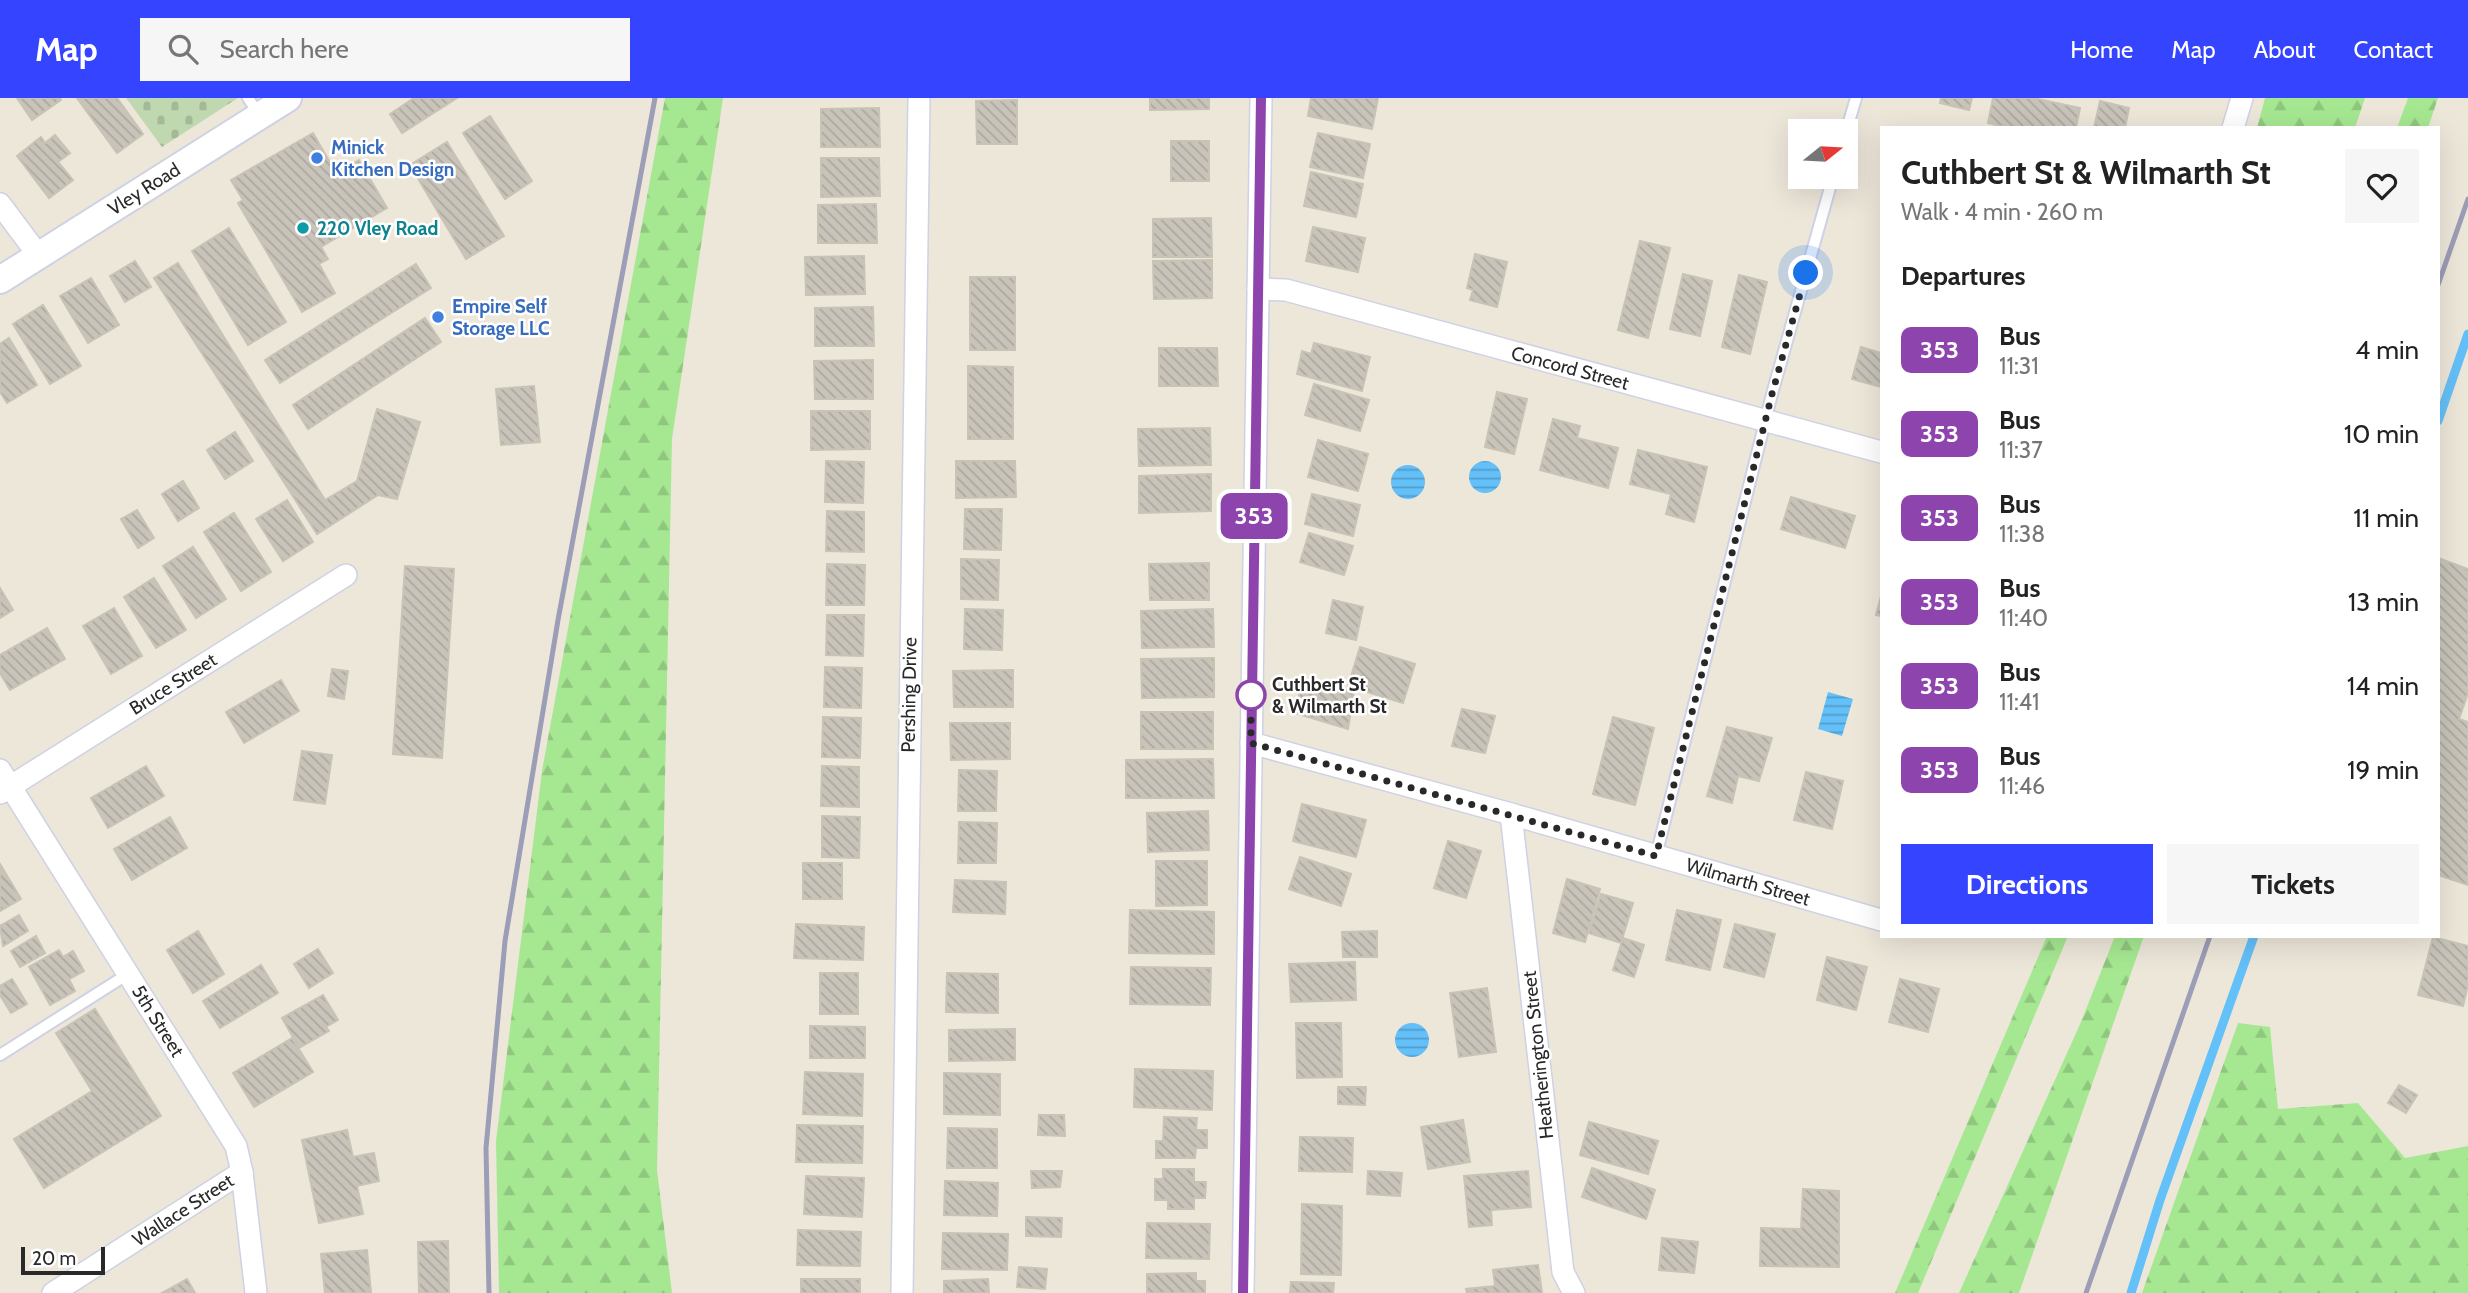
<!DOCTYPE html>
<meta charset="utf-8">
<style>
:root{--surface:#fff;--page:#f6f6f6;--text:#222;--muted:#767676;--accent:#3544ff}
body{margin:0;font-family:Cabin,sans-serif;background:var(--page);color:var(--text);height:100vh;display:flex;flex-direction:column;font-size:26px;white-space:nowrap}
*{box-sizing:border-box;margin:0}
p{font-size:23px;color:var(--muted)}
.icon{flex:none;width:38px;height:38px;fill:none;stroke:currentColor;stroke-width:2;stroke-linecap:round;stroke-linejoin:round}
.map{position:relative;flex:1;overflow:hidden}
.details{position:absolute;left:1880px;top:28px;width:560px;height:812px;display:flex;flex-direction:column;background:var(--surface);border-radius:0px;box-shadow:0 7px 28px #0002}
.details>*{flex:none}
.badge{padding:0 14px;border-radius:10px;font-size:24px;line-height:46px}
.needle{width:46px;rotate:72deg}
.buttons{position:absolute;left:1788px;top:21px;display:grid;gap:14px}
.buttons a{display:grid;place-items:center;width:70px;height:70px;border-radius:0px;background:var(--surface);box-shadow:0 7px 28px #0002;font-size:35px}
.scale{position:absolute;left:21px;bottom:18px;width:84px;box-sizing:border-box;padding-left:7px;border:4px solid #292929;border-top:0;font-size:19px;line-height:24px;white-space:nowrap;color:#292929;-webkit-text-stroke:5px #fff;paint-order:stroke}
.you{position:absolute;width:35px;height:35px;margin:-18px;border:5px solid #fff;border-radius:50%;background:#1a73e8;box-shadow:0 0 0 10px #1a73e833}
.map>.badge{position:absolute;translate:-50% -50%;box-shadow:0 0 0 4px #fff}
h2{padding:0 21px;font-size:26px;line-height:63px}
.round{display:grid;place-items:center;flex:none;width:74px;height:74px;border-radius:0px;background:var(--page)}
.headline{display:flex;align-items:center;justify-content:space-between;height:119px;padding:0 21px}
h1{font-size:33px;font-weight:800;line-height:52px}
.button{display:flex;gap:14px;margin-top:auto;padding:14px 21px}
.button a{flex:1;height:80px;border-radius:0px;background:var(--accent);color:#fff;font-size:28px;font-weight:800;line-height:80px;text-align:center}
.button a+a{background:var(--page);color:var(--text)}
ul{padding:0;list-style:none}
li{display:flex;align-items:center;gap:21px;height:84px;padding:0 21px}
li div{flex:1}
li b{display:block;font-size:26px}
li em{font-style:normal}
li .badge{min-width:77px;font-weight:700;text-align:center}
header{display:flex;align-items:center;gap:42px;box-sizing:border-box;height:98px;padding:0 35px;background:var(--accent);color:#fff}
header strong{font-size:33px}
nav{display:flex;gap:38px;margin-inline-start:auto;font-size:24px}
.search{width:490px;height:63px;background:var(--page);display:flex;align-items:center;gap:18px;box-sizing:border-box;padding:0 24px;border-radius:0px;color:var(--muted);font-size:26px}
.map>svg:first-child{display:block}
.forest{fill:url(#forest-firs)}
.cemetery{fill:url(#cemetery-stones)}
.water{fill:url(#water-rules)}
.lines{fill:none;stroke-linecap:round;stroke-linejoin:round}
.stream{stroke:#64c0f8;stroke-width:9}
.building{fill:url(#building-back-hatch);stroke:#c8c3b4;stroke-width:2}
.service-casing{stroke:#cfd1e4;stroke-width:14}
.minor-casing{stroke:#cfd1e4;stroke-width:24}
.tertiary-casing{stroke:#cfd1e4;stroke-width:30}
.service{stroke:#fff;stroke-width:10}
.minor{stroke:#fff;stroke-width:21}
.tertiary{stroke:#fff;stroke-width:26}
.rail{stroke:#9c9db6;stroke-width:5}
.line-casing{stroke:#fff;stroke-width:16}
.line{stroke:#8e44ad;stroke-width:10}
.walk{stroke:#292929;stroke-width:7;stroke-dasharray:0 12.6}
.shop-dot{fill:#3f7fe0;stroke:#fff;stroke-width:2.5}
.culture-dot{fill:#0f9aa8;stroke:#fff;stroke-width:2.5}
.stop-dot{fill:#fff;stroke:#8e44ad;stroke-width:3.5}
.labels{text-anchor:middle;dominant-baseline:central;stroke-width:5;stroke-linejoin:round;paint-order:stroke}
.shop-label{font-size:19px;font-weight:bold;fill:#366cbe;stroke:#fff;text-anchor:start}
.street-label{font-size:19px;fill:#292929;stroke:#fff}
.culture-label{font-size:19px;font-weight:bold;fill:#0d838f;stroke:#fff;text-anchor:start}
.stop-label{font-size:19px;font-weight:bold;fill:#292929;stroke:#fff;text-anchor:start}
</style>
<header>
<strong>Map</strong>
<div class="search"><svg class="icon" aria-label="search" viewBox="0 0 24 24"><circle cx="10" cy="10" r="6"/><path d="M15 15l6 6"/></svg>Search here</div>
<nav><a>Home</a><a>Map</a><a>About</a><a>Contact</a></nav>
</header>
<div class="map">
<svg width="2468" height="1195" viewBox="0 0 2468 1195">
<defs>
<pattern id="forest-firs" width="22" height="20" patternUnits="userSpaceOnUse" patternTransform="scale(1.75)"><rect width="22" height="20" fill="#a6e892"/><path d="M5 1l3.5 6h-7zM16 11l3.5 6h-7z" fill="#8fc77e"/></pattern>
<pattern id="cemetery-stones" width="16" height="16" patternUnits="userSpaceOnUse" patternTransform="scale(1.75)"><rect width="16" height="16" fill="#bfd8b0"/><path d="M2 7V4a2 2 0 0 1 4 0v3zM10 15v-3a2 2 0 0 1 4 0v3z" fill="#a4b997"/></pattern>
<pattern id="water-rules" width="6" height="5" patternUnits="userSpaceOnUse" patternTransform="scale(1.75)"><rect width="6" height="5" fill="#64c0f8"/><path d="M0 2.5h6" fill="none" stroke="#529cc9"/></pattern>
<pattern id="building-back-hatch" width="6" height="6" patternUnits="userSpaceOnUse" patternTransform="scale(1.75)"><rect width="6" height="6" fill="#c8c4ba"/><path d="M-1 5l2 2M0 0l6 6M5-1l2 2" fill="none" stroke="#aca8a0"/></pattern>
</defs>
<rect width="100%" height="100%" fill="#ede7da"/>
<g class="forest">
<path d="M665,0h58l-51,341 -15,731 15,123h-173l-3,-152 46,-370z"/>
<path d="M2265,0h100l-10,30h-98z"/>
<path d="M2408,0h30l-10,30h-31z"/>
<path d="M2047,838h21l-150,357h-23z"/>
<path d="M2115,838h29l-125,357h-60l122,-271z"/>
<path d="M2238,925l32,4 8,82 80,-6 47,55 63,-12v147h-326z"/>
</g>
<path class="cemetery" d="M126,0h112l-76,49z"/>
<g class="water">
<circle cx="1485" cy="379" r="16"/>
<circle cx="1408" cy="384" r="17"/>
<path d="M1828,594l25,7 -11,37 -24,-7z"/>
<circle cx="1412" cy="942" r="17"/>
</g>
<g class="lines">
<g class="stream">
<path d="M2438,323l30,-87"/>
<path d="M2131,1195l29,-93 94,-264"/>
</g>
</g>
<g class="building">
<path d="M17,0h43l1,2 -29,20z"/>
<path d="M77,0h40l26,36 -26,19z"/>
<path d="M414,0h43l-55,35 -12,-19z"/>
<path d="M1150,0h59v11l-59,1z"/>
<path d="M1311,0h67l-6,31 -64,-13z"/>
<path d="M1941,0h31l-3,12 -29,-7z"/>
<path d="M1993,0h40l47,10 -4,20h-67l-21,-5z"/>
<path d="M1017,2v44h-40l-1,-43z"/>
<path d="M2100,3l29,7 -4,20h-31z"/>
<path d="M879,10l1,39h-59v-38z"/>
<path d="M490,18l42,65 -27,18 -42,-66z"/>
<path d="M313,35l23,40 23,-13 28,48 -66,39 7,12 -9,5 16,29 -33,19 -64,-109 5,-3 -12,-20z"/>
<path d="M1318,35l52,11 -7,34 -53,-11z"/>
<path d="M55,37l15,18 -12,9 15,18 -24,18 -32,-42 24,-19 4,6z"/>
<rect x="1171" y="43" width="38" height="40"/>
<path d="M447,44l57,94 -38,23 -56,-94z"/>
<path d="M821,60h58l1,38 -59,1z"/>
<path d="M1311,74l52,12 -7,33 -52,-11z"/>
<path d="M876,106l1,39h-59v-38z"/>
<path d="M1211,120l1,39h-59v-38z"/>
<path d="M1313,129l52,11 -7,34 -52,-11z"/>
<path d="M229,130l57,94 -38,23 -56,-94z"/>
<path d="M1640,143l30,7 -22,90 -30,-8z"/>
<path d="M1475,156l32,8 -10,45 -27,-7 3,-10 -6,-2z"/>
<path d="M864,158l1,38 -59,1 -1,-38z"/>
<path d="M1212,162v38l-58,1 -1,-38z"/>
<path d="M135,163l16,26 -26,15 -15,-26z"/>
<path d="M178,165l147,237 32,-19 20,-72 43,13 -23,77 -19,-4 -61,39 -163,-256z"/>
<path d="M416,166l15,24 -151,95 -15,-23z"/>
<path d="M1683,176l29,7 -12,55 -30,-7z"/>
<path d="M1739,177l28,7 -17,72 -28,-7z"/>
<rect x="970" y="179" width="45" height="73"/>
<path d="M91,180l28,47 -31,18 -28,-47z"/>
<path d="M43,207l38,61 -31,18 -37,-60z"/>
<path d="M873,209l1,39h-59v-38z"/>
<path d="M425,220l16,24 -133,87 -15,-24z"/>
<path d="M9,240l28,47 -30,18 -7,-11v-48z"/>
<path d="M1314,245l56,14 -8,34 -65,-17 5,-23 9,3z"/>
<path d="M1861,249l20,6v34l-29,-8z"/>
<path d="M1159,250h58l1,38h-59z"/>
<path d="M873,262v39h-58l-1,-38z"/>
<path d="M968,268l45,1v72h-45z"/>
<path d="M1314,286l55,16 -9,31 -55,-16z"/>
<path d="M534,288l6,56 -39,3 -5,-56z"/>
<path d="M1497,294l30,7 -13,55 -29,-7z"/>
<path d="M811,313h59v38l-59,1z"/>
<path d="M1553,321l27,7 -3,12 41,10 -10,40 -68,-18z"/>
<path d="M1210,330l1,37 -72,1 -1,-37z"/>
<path d="M235,334l18,29 -28,18 -18,-29z"/>
<path d="M1318,342l50,14 -10,37 -50,-14z"/>
<path d="M1638,352l69,17 -13,55 -28,-8 5,-20 -41,-10z"/>
<path d="M826,363l38,1 -1,41 -38,-1z"/>
<path d="M956,363h59l1,36 -60,1z"/>
<path d="M1211,376v37l-72,2v-37z"/>
<path d="M183,383l16,27 -21,13 -16,-27z"/>
<path d="M1312,396l48,11 -7,31 -48,-12z"/>
<path d="M1791,399l64,19 -10,32 -64,-19z"/>
<path d="M287,402l26,42 -30,19 -27,-42z"/>
<path d="M965,411h37l-1,41 -37,-1z"/>
<path d="M137,412l17,28 -16,10 -17,-29z"/>
<path d="M827,413l37,1v40l-38,-1z"/>
<path d="M234,415l37,59 -30,19 -37,-59z"/>
<path d="M1309,435l44,13 -9,29 -44,-13z"/>
<path d="M193,449l33,52 -30,19 -33,-52z"/>
<path d="M2438,460l30,11v124l-9,26 9,3v163l-30,-10z"/>
<path d="M961,461l38,1 -1,40 -37,-1z"/>
<path d="M1209,465v37h-59l-1,-36z"/>
<path d="M827,466l38,1 -1,40h-38z"/>
<path d="M405,468l49,3 -12,189 -49,-4z"/>
<path d="M154,480l32,52 -30,18 -32,-51z"/>
<path d="M0,490l13,22 -13,8z"/>
<path d="M1881,498v20l-5,-1z"/>
<path d="M1333,502l30,7 -7,33 -30,-7z"/>
<path d="M114,510l28,48 -31,18 -28,-48z"/>
<path d="M965,511l38,1 -1,40 -38,-1z"/>
<path d="M1213,511l1,38 -72,1 -1,-37z"/>
<path d="M827,517h37l-1,41 -37,-1z"/>
<path d="M47,530l18,31 -55,31 -10,-17v-18z"/>
<path d="M1360,549l55,17 -12,39 -55,-17z"/>
<path d="M1214,560v39l-72,1 -1,-39z"/>
<path d="M825,569l37,1 -1,40 -37,-1z"/>
<path d="M332,571l16,2 -4,28 -16,-3z"/>
<path d="M1013,572v37h-59l-1,-36z"/>
<path d="M1303,581l51,13 -6,37 -53,-16z"/>
<path d="M281,582l18,31 -55,32 -18,-31z"/>
<path d="M1462,611l33,7 -10,37 -33,-7z"/>
<rect x="1141" y="614" width="72" height="37"/>
<path d="M823,619l38,1 -1,40 -38,-1z"/>
<path d="M1613,619l41,11 -19,77 -42,-11z"/>
<path d="M950,625h60v36l-59,1z"/>
<path d="M1727,629l45,11 -13,43 -21,-5 -6,27 -25,-7z"/>
<path d="M302,653l30,4 -7,49 -31,-4z"/>
<path d="M1213,661l1,39h-88v-38z"/>
<path d="M146,668l18,30 -56,32 -17,-30z"/>
<path d="M822,668l37,1v40l-38,-1z"/>
<path d="M959,672l38,1 -1,40h-38z"/>
<path d="M1806,674l37,9 -11,48 -38,-9z"/>
<path d="M1302,706l64,16 -10,37 -63,-16z"/>
<path d="M1208,713l1,39 -61,2 -1,-39z"/>
<path d="M822,718l38,1 -1,41 -37,-1z"/>
<path d="M170,719l17,31 -55,32 -18,-31z"/>
<path d="M959,724l38,1 -1,40h-38z"/>
<path d="M1448,743l33,10 -15,47 -32,-10z"/>
<path d="M1300,759l51,17 -10,32 -52,-17z"/>
<path d="M1156,763h51v44l-51,1z"/>
<rect x="803" y="765" width="39" height="36"/>
<path d="M0,766l21,35 -21,12z"/>
<path d="M1567,781l33,10 -15,53 -32,-9z"/>
<path d="M955,782l51,2 -1,32 -52,-2z"/>
<path d="M1601,796l32,9 -12,40 -32,-10z"/>
<path d="M1130,812l84,2v42l-85,-1z"/>
<path d="M1677,812l44,10 -11,50 -44,-10z"/>
<path d="M19,817l9,16 -25,15 -3,-20z"/>
<path d="M796,826l68,3 -1,33 -69,-2z"/>
<path d="M1735,826l40,10 -11,43 -40,-10z"/>
<path d="M198,833l26,43 -31,19 -26,-43z"/>
<path d="M1377,833v26h-34l-1,-25z"/>
<path d="M36,838l9,17 -25,14 -9,-16z"/>
<path d="M2433,839l35,9v39l-5,21 -45,-11z"/>
<path d="M1623,840l21,7 -10,32 -21,-7z"/>
<path d="M318,851l15,24 -24,15 -15,-24z"/>
<path d="M59,852l4,7 10,-6 11,20 -15,8 6,12 -25,14 -21,-38z"/>
<path d="M1827,859l40,10 -11,43 -39,-10z"/>
<path d="M1355,864l1,38 -65,2 -2,-38z"/>
<path d="M261,867l17,28 -58,35 -17,-27z"/>
<path d="M1131,869l80,1 -1,37 -80,-1z"/>
<rect x="820" y="875" width="38" height="41"/>
<path d="M947,875l51,1v39l-52,-1z"/>
<path d="M12,881l15,25 -16,9 -11,-18v-9z"/>
<path d="M1900,881l39,10 -11,43 -39,-10z"/>
<path d="M1487,890l9,64 -37,5 -9,-64z"/>
<path d="M323,897l15,25 -12,7 3,4 -30,17 -17,-30z"/>
<path d="M95,911l66,107 -117,72 -30,-49 78,-48 -36,-58z"/>
<path d="M1296,925h45l1,54 -45,1z"/>
<path d="M810,928l55,1v31h-55z"/>
<path d="M1015,931v31l-66,1v-31z"/>
<path d="M292,940l21,34 -59,35 -21,-34z"/>
<path d="M1135,971l78,2 -1,39 -78,-3z"/>
<path d="M805,974l58,2 -1,42 -59,-2z"/>
<path d="M944,975l56,1v41l-56,-1z"/>
<path d="M2399,987l18,10 -11,18 -18,-10z"/>
<path d="M1338,989h28l-1,18 -27,-1z"/>
<path d="M1039,1017h25l1,21 -27,-1z"/>
<path d="M1164,1019l33,1 -1,12h11v18h-11l-1,10h-39v-17h7z"/>
<path d="M1463,1022l7,42 -42,7 -7,-42z"/>
<path d="M1589,1024l69,19 -10,33 -68,-19z"/>
<path d="M797,1027l66,1 -1,37 -66,-1z"/>
<path d="M948,1030l49,1v39h-50z"/>
<path d="M347,1032l6,27 21,-4 5,28 -22,5 6,28 -44,9 -17,-83z"/>
<path d="M1300,1039l53,1 -1,34 -53,-1z"/>
<path d="M1592,1070l63,22 -9,29 -64,-22z"/>
<path d="M1163,1071h31v13h12l-1,16h-11v11h-26v-9h-13v-21h8z"/>
<path d="M1031,1073h31l-2,16 -28,1z"/>
<path d="M1368,1073l34,2 -2,23 -33,-2z"/>
<path d="M1528,1073l3,36 -40,3 1,15 -23,2 -5,-51z"/>
<path d="M806,1078l58,2 -2,39 -58,-3z"/>
<path d="M945,1083l53,2 -1,33 -53,-1z"/>
<path d="M1803,1091l36,2v76l-79,-1 1,-38 40,1z"/>
<path d="M1302,1106l40,2 -1,69 -40,-1z"/>
<path d="M1026,1119l36,1 -1,19 -35,-1z"/>
<path d="M1147,1125l63,1 -1,35 -63,-1z"/>
<path d="M798,1132l63,2 -1,34 -63,-1z"/>
<path d="M943,1135l65,1 -1,36 -65,-1z"/>
<path d="M1662,1140l36,4 -4,31 -35,-3z"/>
<path d="M448,1143l1,52h-30l-1,-51z"/>
<path d="M367,1152l4,43h-46l-4,-39z"/>
<path d="M1538,1167l4,28h-75l-1,-4 29,-3 -2,-16z"/>
<path d="M1019,1169l28,2 -2,20 -28,-2z"/>
<path d="M1196,1175v8h9v12h-58v-19z"/>
<path d="M187,1181l8,14h-33z"/>
<rect x="801" y="1181" width="59" height="14"/>
<path d="M988,1181l1,14h-45v-12z"/>
<path d="M1291,1184l43,1 -1,10h-43z"/>
</g>
<g class="lines">
<g class="service-casing">
<g id="service">
<path d="M248,0l12,18"/>
<path d="M1846,34l10,-34"/>
<path d="M1656,758l116,-462 61,-217"/>
<path d="M0,957l128,-81"/>
</g>
</g>
<g class="minor-casing">
<g id="minor">
<path d="M2233,30l9,-30"/>
<path d="M0,106l39,52"/>
<path d="M1258,191l28,1 595,162"/>
<path d="M1251,645l260,71 370,106"/>
<path d="M0,672l236,376 6,26 14,121"/>
<path d="M0,695l346,-218"/>
<path d="M1511,716l52,458 11,21"/>
<path d="M53,1195l189,-121"/>
<path d="M902,1195l17,-1195"/>
<path d="M1243,1195l18,-1195"/>
</g>
</g>
<g class="tertiary-casing">
<path id="tertiary" d="M0,182l288,-182"/>
</g>
<use href="#service" class="service"/>
<use href="#minor" class="minor"/>
<use href="#tertiary" class="tertiary"/>
<g class="rail">
<path d="M2438,187l30,-86"/>
<path d="M489,1195l-3,-145 19,-207 53,-321 97,-522"/>
<path d="M2086,1195l124,-357"/>
</g>
</g>
<g class="lines">
<g class="line-casing">
<path id="line" d="M1243,1195l18,-1195"/>
</g>
<use href="#line" class="line"/>
<path class="walk" d="M1251,597v48l405,113 116,-462 34,-121"/>
</g>
<g class="shop-dot">
<circle cx="317" cy="60" r="7"/>
<circle cx="438" cy="219" r="7"/>
</g>
<circle class="culture-dot" cx="303" cy="130" r="7"/>
<circle class="stop-dot" cx="1251" cy="597" r="14"/>
<g class="labels">
<g class="shop-label">
<text x="331" y="49">Minick<tspan x="331" dy="22">Kitchen Design</tspan></text>
<text x="452" y="208">Empire Self<tspan x="452" dy="22">Storage LLC</tspan></text>
</g>
<g class="street-label">
<text transform="translate(144 91) rotate(-32)">Vley Road</text>
<text transform="translate(1570 270) rotate(15)">Concord Street</text>
<text transform="translate(173 586) rotate(-32)">Bruce Street</text>
<text transform="translate(909 597) rotate(-89)">Pershing Drive</text>
<text transform="translate(1748 784) rotate(16)">Wilmarth Street</text>
<text transform="translate(158 923) rotate(58)">5th Street</text>
<text transform="translate(1538 957) rotate(-96)">Heatherington Street</text>
<text transform="translate(183 1112) rotate(-33)">Wallace Street</text>
</g>
<g class="culture-label">
<text x="317" y="130">220 Vley Road</text>
</g>
<g class="stop-label">
<text x="1272" y="586">Cuthbert St<tspan x="1272" dy="22">&amp; Wilmarth St</tspan></text>
</g>
</g>
</svg>
<div class="buttons">
<a><svg class="needle" viewBox="-14 -14 28 28"><path d="M0-13l5 13h-10z" fill="#e53935"/><path d="M0 13l5-13h-10z" fill="#767676"/></svg></a>
</div>
<div class="scale">20 m</div>
<div class="you" style="left:1806px;top:175px"></div>
<b class="badge" style="left:1254px;top:418px;background:#8e44ad;color:#fff">353</b>
<section class="details">
<div class="headline"><div><h1>Cuthbert St &amp; Wilmarth St</h1><p>Walk · 4 min · 260 m</p></div><a class="round"><svg class="icon" aria-label="heart" viewBox="0 0 24 24"><path d="M12 20l-8-8c-3-5 5-10 8-4 3-6 11-1 8 4z"/></svg></a></div>
<h2>Departures</h2>
<ul>
<li><span class="badge" style="background:#8e44ad;color:#fff">353</span><div><b>Bus</b><p>11:31</p></div><em>4 min</em></li>
<li><span class="badge" style="background:#8e44ad;color:#fff">353</span><div><b>Bus</b><p>11:37</p></div><em>10 min</em></li>
<li><span class="badge" style="background:#8e44ad;color:#fff">353</span><div><b>Bus</b><p>11:38</p></div><em>11 min</em></li>
<li><span class="badge" style="background:#8e44ad;color:#fff">353</span><div><b>Bus</b><p>11:40</p></div><em>13 min</em></li>
<li><span class="badge" style="background:#8e44ad;color:#fff">353</span><div><b>Bus</b><p>11:41</p></div><em>14 min</em></li>
<li><span class="badge" style="background:#8e44ad;color:#fff">353</span><div><b>Bus</b><p>11:46</p></div><em>19 min</em></li>
</ul>
<div class="button"><a>Directions</a><a>Tickets</a></div>
</section>
</div>
